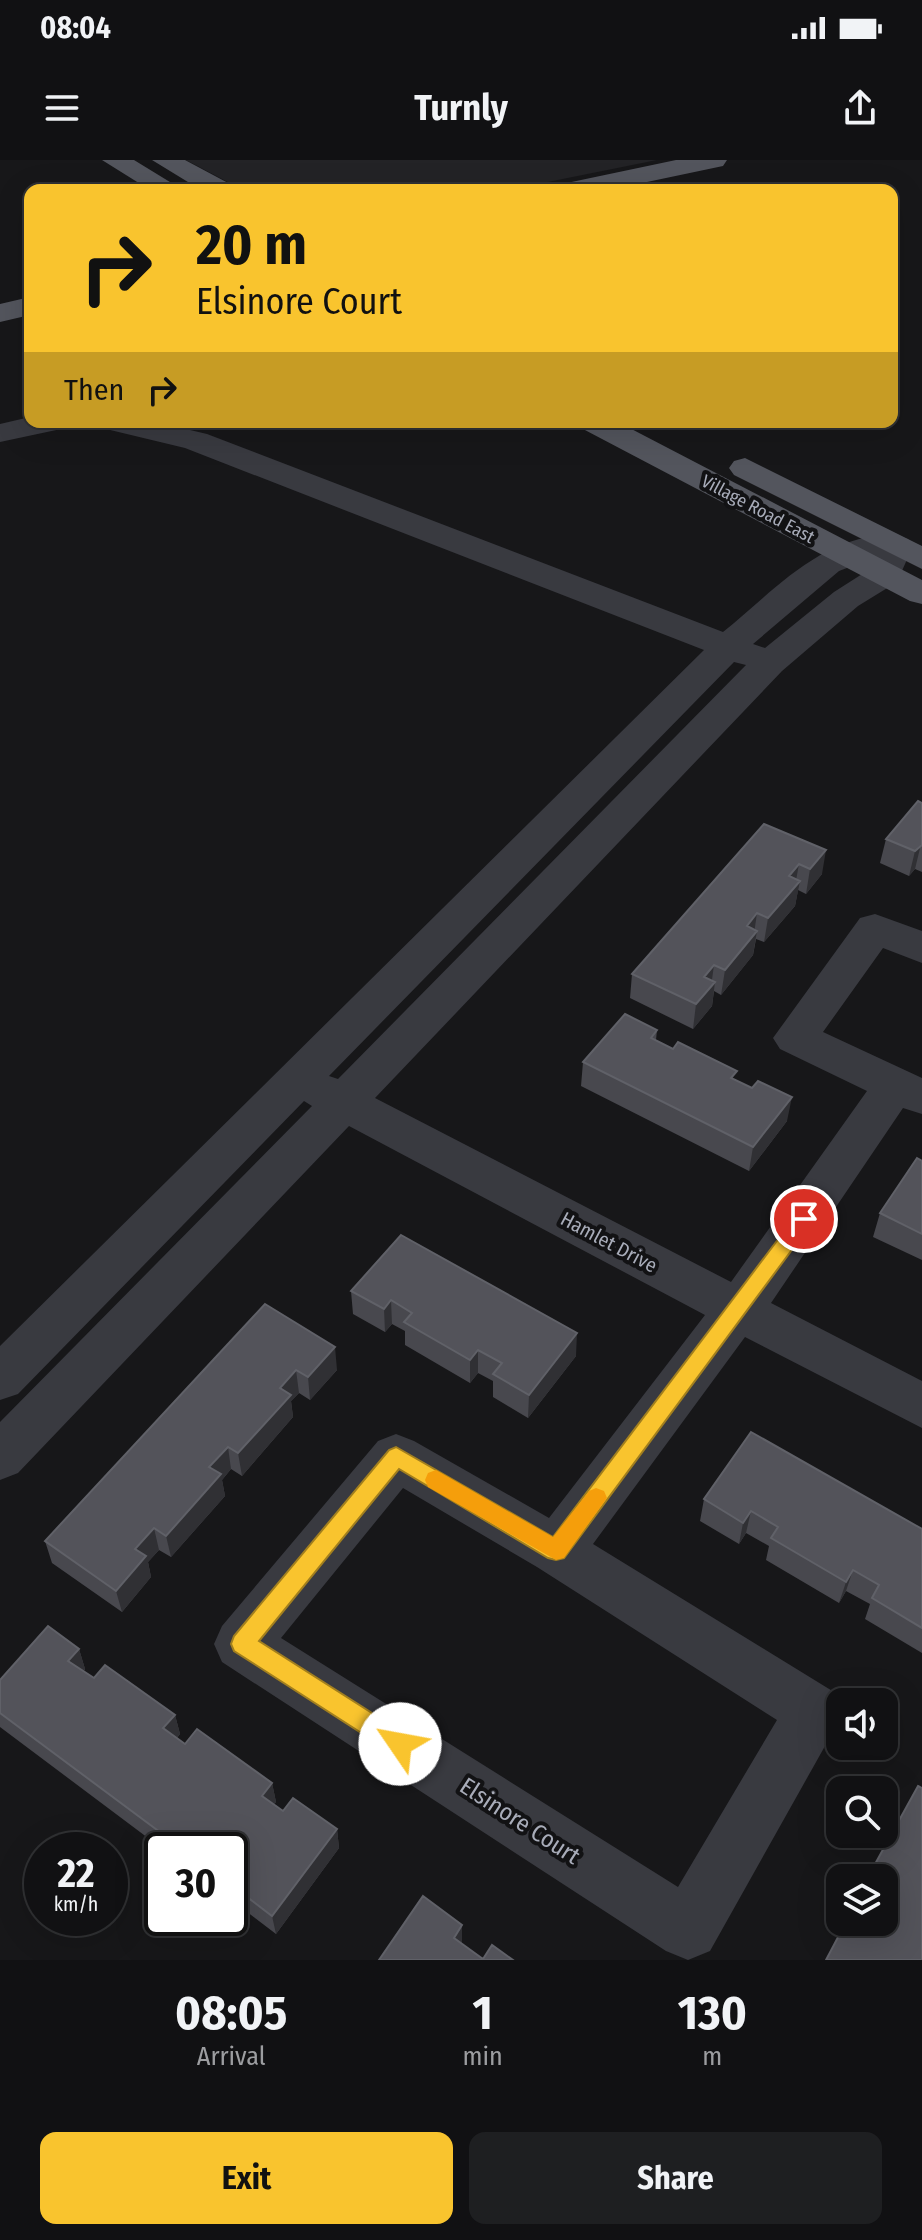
<!DOCTYPE html>
<style>
:root{--surface:#111113;--page:#1e1f21;--text:#f1f3f6;--muted:#9c9da0;--line:#303133;--accent:#f9c42e}
body{margin:0;font-family:"Fira Sans Condensed",sans-serif;background:var(--page);color:var(--text);height:100vh;display:flex;flex-direction:column;font-size:30px;white-space:nowrap}
*{box-sizing:border-box;margin:0}
p{font-size:26px;color:var(--muted)}
.icon{flex:none;width:44px;height:44px;fill:none;stroke:currentColor;stroke-width:2;stroke-linecap:round;stroke-linejoin:round}
.map{position:relative;height:1800px;overflow:hidden}
.panel{display:flex;flex-direction:column;background:var(--surface);flex:1}
.panel>*{flex:none}
.guide{position:absolute;left:24px;top:24px;width:874px;height:244px;border-radius:16px;box-shadow:0 8px 32px #0002,0 0 0 2px var(--line);background:#f9c42e;color:#111;overflow:hidden}
.controls{position:absolute;left:826px;top:1528px;display:grid;gap:16px}
.controls a{display:grid;place-items:center;width:72px;height:72px;border-radius:16px;background:var(--surface);box-shadow:0 8px 32px #0002,0 0 0 2px var(--line);font-size:40px}
.speed{position:absolute;left:24px;top:1672px;display:flex;gap:16px;font-size:40px;font-weight:700;text-align:center}
.speed>*{display:grid;place-content:center;width:104px;height:104px;border-radius:50%;background:var(--surface);box-shadow:0 8px 32px #0002,0 0 0 2px var(--line);line-height:1}
.speed small{font-size:20px;font-weight:400}
.speed .limit{border:4px solid #111;border-radius:12px;background:#fff;color:#111}
.pin{position:absolute;display:grid;place-items:center;width:68px;height:68px;color:#fff;margin:-34px;border:4px solid #fff;border-radius:50%;box-shadow:0 2px 8px #0007}
.me{position:absolute;width:88px;margin:-44px;rotate:303deg;stroke-linejoin:round;filter:drop-shadow(0 0 6px #0008)}
.turn{display:flex;align-items:center;gap:28px;height:168px;padding:0 40px;font-size:36px}
.turn .icon{width:104px;height:104px;stroke-width:2.5}
.turn b{display:block;font-size:56px;line-height:68px}
.then{display:flex;align-items:center;height:76px;padding:0 40px;background:#0003;gap:16px;font-size:30px}
.eta{display:flex;justify-content:space-evenly;align-items:center;height:136px;text-align:center}
.eta b{font-size:48px;font-weight:700;line-height:56px}
.cta{display:flex;gap:16px;margin-top:auto;padding:16px 40px}
.cta a{flex:1;height:92px;border-radius:16px;background:var(--accent);color:#111;font-size:32px;font-weight:700;line-height:92px;text-align:center}
.cta a+a{background:var(--page);color:var(--text)}
.status{display:flex;justify-content:space-between;align-items:center;height:56px;padding:0 40px;background:var(--surface);direction:ltr}
.status svg{height:22px;fill:currentColor}
header{display:flex;justify-content:space-between;align-items:center;height:104px;padding:0 40px;background:var(--surface);font-size:36px;font-weight:700}
.map>svg:first-child{display:block}
</style>
<div class="status"><b>08:04</b><svg viewBox="0 0 49 12"><path d="M0 12V9h3v3zM5 12V6h3v6zM10 12V3h3v9zM15 12V0h3v12zM26 1h20v11H26zM47 4h2v5h-2z"/></svg></div>
<header><svg class="icon" aria-label="menu" viewBox="0 0 24 24"><path d="M4 6h16M4 12h16M4 18h16"/></svg>Turnly<svg class="icon" aria-label="share" viewBox="0 0 24 24"><path d="M12 15V3M7 8l5-5 5 5M5 13v7h14v-7"/></svg></header>
<div class="map">
<svg width="922" height="1800" viewBox="0 0 922 1800">
<rect width="100%" height="100%" fill="#171719"/>
<!-- built -->
<path fill="#232326" d="M 186,0 L 657,0 L 508,30 L 243,30 Z"/>
<g fill="none" stroke-linecap="round" stroke-linejoin="round">
<!-- minor -->
<path fill="#393a40" fill-rule="evenodd" d="M 30,257 L 30,262 L 66,262 L 61,269 L 0,282 L 0,264 Z
M 101,262 L 156,262 L 207,274 L 723,472 C 774,431 835,361 908,379 L 913,386 L 897,422 L 858,446 L 782,511 L 375,938 L 731,1122 L 867,931 L 780,889 L 773,878 L 860,758 L 875,754 L 922,771 L 922,803 L 883,788 L 823,872 L 922,918 L 922,954 L 903,948 L 771,1143 L 922,1221 L 922,1268 L 745,1177 L 593,1384 L 834,1532 L 840,1545 L 834,1570 L 710,1791 L 688,1800 L 666,1791 L 222,1502 L 214,1484 L 222,1466 L 378,1281 L 396,1274 L 414,1281 L 549,1358 L 705,1155 L 349,966 L 18,1313 L 0,1320 L 0,1262 L 312,946 L 304,941 L 18,1234 L 0,1240 L 0,1186 L 704,490 L 185,288 L 106,269 ZM 873,398 L 870,409 L 834,432 L 765,488 L 753,484 L 839,411 ZM 734,502 L 746,505 L 338,919 L 329,916 ZM 403,1328 L 537,1407 L 777,1560 L 678,1727 L 281,1478 Z"/>
<!-- major -->
<path fill="#53555d" fill-rule="evenodd" d="M 102,0 L 134,0 L 183,30 L 150,30 Z
M 152,0 L 185,0 L 230,24 L 234,30 L 201,30 Z
M 676,0 L 727,0 L 723,6 L 609,30 L 558,30 L 562,24 Z
M 30,137 L 30,155 L 0,162 L 0,144 Z
M 578,262 L 618,262 L 922,420 L 922,444 L 910,441 L 583,269 Z
M 745,298 L 922,386 L 922,409 L 734,315 L 729,308 L 734,301 Z"/>
</g>
<!-- wall -->
<path fill="#48484e" d="M 922,643 L 922,712 L 915,709 L 909,716 L 880,703 L 886,679 Z
M 764,664 L 822,714 L 806,734 L 798,730 L 795,746 L 764,782 L 756,779 L 753,795 L 721,835 L 714,831 L 712,846 L 693,869 L 630,838 L 632,814 Z
M 657,870 L 656,880 L 752,928 L 787,961 L 749,1011 L 581,926 L 583,902 Z
M 922,1001 L 922,1100 L 873,1077 L 880,1053 Z
M 401,1075 L 576,1196 L 528,1258 L 493,1237 L 493,1221 L 478,1213 L 470,1223 L 405,1185 L 405,1171 L 392,1164 L 385,1172 L 353,1154 L 351,1131 Z
M 265,1144 L 337,1210 L 310,1240 L 299,1233 L 291,1241 L 293,1257 L 242,1316 L 231,1309 L 222,1320 L 225,1336 L 171,1397 L 159,1390 L 148,1402 L 151,1417 L 122,1452 L 52,1403 L 45,1381 Z
M 704,1339 L 922,1369 L 922,1493 L 865,1459 L 870,1444 L 846,1431 L 839,1443 L 766,1400 L 769,1386 L 746,1373 L 739,1384 L 700,1361 Z
M 79,1489 L 85,1509 L 84,1511 L 94,1518 L 175,1555 L 180,1574 L 177,1578 L 185,1584 L 272,1623 L 276,1642 L 274,1644 L 283,1651 L 337,1669 L 339,1688 L 276,1774 L 230,1739 L 230,1690 L 164,1690 L 0,1567 L 0,1520 Z
M 918,1626 L 922,1800 L 884,1762 L 884,1718 L 869,1718 L 874,1706 Z"/>
<!-- shaded-wall -->
<path fill="#303034" d="M 921,684 L 915,709 L 909,716 L 915,691 Z
M 826,690 L 822,714 L 806,734 L 810,709 Z
M 799,704 L 795,726 L 800,721 L 795,746 L 764,782 L 768,758 L 789,716 Z
M 757,753 L 754,774 L 757,771 L 753,795 L 721,835 L 725,810 L 747,766 Z
M 714,805 L 711,827 L 715,822 L 712,846 L 693,869 L 696,844 L 704,817 Z
M 792,937 L 787,961 L 749,1011 L 753,987 Z
M 391,1140 L 392,1164 L 385,1172 L 384,1149 Z
M 577,1173 L 576,1196 L 528,1258 L 529,1235 Z
M 335,1187 L 337,1210 L 310,1240 L 308,1217 Z
M 478,1190 L 478,1213 L 470,1223 L 470,1200 Z
M 296,1210 L 299,1233 L 291,1241 L 293,1257 L 242,1316 L 238,1293 L 280,1228 Z
M 228,1287 L 231,1309 L 222,1320 L 225,1336 L 171,1397 L 166,1376 L 209,1307 Z
M 751,1351 L 746,1373 L 739,1384 L 743,1363 Z
M 154,1368 L 159,1390 L 148,1402 L 151,1417 L 122,1452 L 116,1431 L 135,1389 Z
M 853,1410 L 846,1431 L 839,1443 L 846,1422 Z
M 79,1489 L 85,1509 L 75,1521 L 68,1501 Z
M 175,1555 L 180,1574 L 168,1588 L 163,1568 Z
M 272,1623 L 276,1642 L 266,1655 L 262,1636 Z
M 337,1669 L 339,1688 L 276,1774 L 272,1756 Z
M 462,1765 L 462,1782 L 454,1795 L 454,1778 Z"/>
<!-- building -->
<path fill="#53535a" stroke="#606168" stroke-width="2" d="M 918,641 L 922,643 L 922,685 L 915,691 L 886,679 Z
M 764,664 L 826,690 L 810,709 L 799,704 L 789,716 L 800,721 L 768,758 L 757,753 L 747,766 L 757,771 L 725,810 L 714,805 L 704,817 L 715,822 L 696,844 L 632,814 Z
M 625,854 L 657,870 L 651,878 L 673,889 L 678,882 L 737,911 L 731,918 L 752,928 L 758,921 L 792,937 L 753,987 L 583,902 Z
M 917,998 L 922,1001 L 922,1074 L 880,1053 Z
M 401,1075 L 577,1173 L 529,1235 L 493,1214 L 502,1203 L 478,1190 L 470,1200 L 404,1162 L 412,1153 L 391,1140 L 384,1149 L 351,1131 Z
M 265,1144 L 335,1187 L 308,1217 L 296,1210 L 280,1228 L 291,1235 L 238,1293 L 228,1287 L 209,1307 L 221,1314 L 166,1376 L 154,1368 L 135,1389 L 146,1396 L 116,1431 L 45,1381 Z
M 751,1272 L 922,1369 L 922,1468 L 872,1438 L 879,1425 L 853,1410 L 846,1422 L 771,1378 L 778,1367 L 751,1351 L 743,1363 L 704,1339 Z
M 48,1466 L 79,1489 L 68,1501 L 94,1518 L 105,1505 L 175,1555 L 163,1568 L 185,1584 L 197,1569 L 272,1623 L 262,1636 L 283,1651 L 293,1638 L 337,1669 L 272,1756 L 230,1724 L 230,1690 L 184,1690 L 0,1553 L 0,1520 Z
M 918,1626 L 922,1628 L 922,1800 L 826,1800 L 846,1762 L 884,1762 L 884,1728 L 890,1716 L 874,1706 Z
M 423,1736 L 462,1765 L 454,1778 L 483,1799 L 492,1785 L 513,1800 L 379,1800 Z"/>
<!-- route -->
<path fill="#f9c42e" stroke="#a27f1e" stroke-width="2" d="M 804,1051 L 814,1059 L 811,1064 L 564,1398 L 556,1400 L 548,1398 L 399,1309 L 259,1481 L 408,1576 L 412,1584 L 408,1592 L 400,1596 L 391,1592 L 234,1491 L 231,1484 L 234,1476 L 389,1290 L 396,1287 L 553,1377 L 798,1053 Z"/>
<!-- slow -->
<path fill="#f59e0b" d="M 436,1310 L 553,1377 L 589,1331 L 596,1328 L 604,1331 L 607,1338 L 564,1398 L 556,1400 L 428,1327 L 425,1320 L 428,1313 Z"/>
<g text-anchor="middle" stroke-width="8" stroke-linejoin="round" paint-order="stroke">
<!-- far-street labels -->
<g font-size="18" fill="#a8acb9" stroke="#121214">
<text transform="translate(758 349) rotate(28)" y="6">Village Road East</text>
</g>
<!-- street labels -->
<g font-size="20" fill="#a8acb9" stroke="#121214">
<text transform="translate(609 1082) rotate(28)" y="7">Hamlet Drive</text>
</g>
<!-- near-street labels -->
<g font-size="24" fill="#a8acb9" stroke="#121214">
<text transform="translate(520 1661) rotate(33)" y="8">Elsinore Court</text>
</g>
</g>
</svg>
<div class="controls">
<a><svg class="icon" aria-label="sound" viewBox="0 0 24 24"><path d="M4 9h4l5-4v14l-5-4H4zM17 9q2 3 0 6"/></svg></a>
<a><svg class="icon" aria-label="search" viewBox="0 0 24 24"><circle cx="10" cy="10" r="6"/><path d="M15 15l6 6"/></svg></a>
<a><svg class="icon" aria-label="layers" viewBox="0 0 24 24"><path d="M12 4l9 5-9 5-9-5zM3 14l9 5 9-5"/></svg></a>
</div>
<div class="speed"><div>22<small>km/h</small></div><div class="limit">30</div></div>
<div class="pin" style="left:804px;top:1059px;background:#d93025"><svg class="icon" aria-label="arrive" viewBox="0 0 24 24"><path d="M6 21V4h12l-3 4 3 4H6"/></svg></div>
<svg class="me" style="left:400px;top:1584px" viewBox="-20 -20 40 40"><circle r="19" fill="#fff"/><path d="M0-13L10 11 0 6-10 11z" fill="#f9c42e"/></svg>
<div class="guide">
<div class="turn"><svg class="icon" aria-label="right" viewBox="0 0 24 24"><path d="M7 20v-9h11M14 6l5 5-5 5"/></svg><div><b>20 m</b>Elsinore Court</div></div>
<div class="then">Then<svg class="icon" aria-label="right" viewBox="0 0 24 24"><path d="M7 20v-9h11M14 6l5 5-5 5"/></svg></div>
</div>
</div>
<section class="panel">
<div class="eta">
<div><b>08:05</b><p>Arrival</p></div>
<div><b>1</b><p>min</p></div>
<div><b>130</b><p>m</p></div>
</div>
<div class="cta"><a>Exit</a><a>Share</a></div>
</section>
